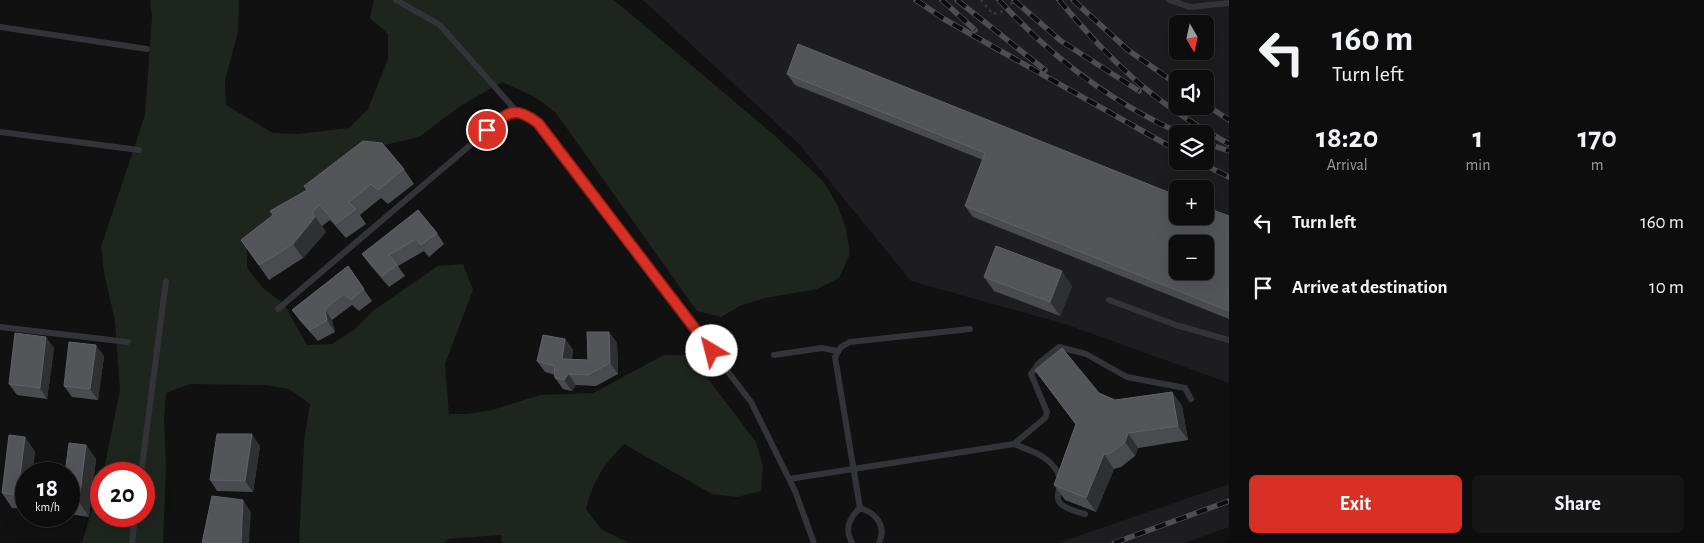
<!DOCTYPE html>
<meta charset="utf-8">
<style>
:root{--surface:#0d0d0e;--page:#161617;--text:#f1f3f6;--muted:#9a9c9e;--line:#2d2d2e;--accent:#d93025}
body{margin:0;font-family:"Alegreya Sans",sans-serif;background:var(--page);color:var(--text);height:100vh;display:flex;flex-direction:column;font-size:19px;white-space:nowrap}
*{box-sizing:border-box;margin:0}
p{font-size:16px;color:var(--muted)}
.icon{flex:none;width:28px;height:28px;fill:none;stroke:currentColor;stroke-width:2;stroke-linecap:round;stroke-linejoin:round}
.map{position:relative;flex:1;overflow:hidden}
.side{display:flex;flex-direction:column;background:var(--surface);width:475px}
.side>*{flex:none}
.banner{background:#0d0d0e;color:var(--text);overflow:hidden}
.needle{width:32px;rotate:171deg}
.fabs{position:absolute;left:1169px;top:15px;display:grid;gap:10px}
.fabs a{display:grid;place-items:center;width:45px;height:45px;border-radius:8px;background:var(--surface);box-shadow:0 5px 20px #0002,0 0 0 1px var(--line);font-size:25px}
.speed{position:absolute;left:15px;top:462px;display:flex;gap:10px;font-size:25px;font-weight:700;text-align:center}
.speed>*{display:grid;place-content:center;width:65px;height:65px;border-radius:50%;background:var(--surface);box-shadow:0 5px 20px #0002,0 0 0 1px var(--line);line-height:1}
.speed small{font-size:12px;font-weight:400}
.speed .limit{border:8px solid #d22;background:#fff;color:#111}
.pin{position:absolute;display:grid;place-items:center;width:42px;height:42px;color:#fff;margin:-21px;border:2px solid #fff;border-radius:50%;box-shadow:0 1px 5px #0007}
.me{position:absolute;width:55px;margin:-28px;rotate:323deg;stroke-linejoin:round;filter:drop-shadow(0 0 4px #0008)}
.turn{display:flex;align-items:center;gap:18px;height:105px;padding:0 20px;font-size:22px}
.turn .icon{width:65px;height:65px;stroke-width:2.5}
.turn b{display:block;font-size:35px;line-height:42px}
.eta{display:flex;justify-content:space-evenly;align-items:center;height:85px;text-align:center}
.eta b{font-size:30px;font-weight:600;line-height:35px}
.cta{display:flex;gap:10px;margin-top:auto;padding:10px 20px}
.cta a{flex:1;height:58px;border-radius:8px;background:var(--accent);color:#fff;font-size:20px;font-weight:600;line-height:58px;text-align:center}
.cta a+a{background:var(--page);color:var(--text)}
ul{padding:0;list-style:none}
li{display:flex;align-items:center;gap:15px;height:65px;padding:0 20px}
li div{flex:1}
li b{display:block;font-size:19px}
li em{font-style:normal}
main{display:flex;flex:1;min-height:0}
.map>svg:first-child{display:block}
</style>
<main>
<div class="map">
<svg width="1229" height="543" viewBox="0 0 1229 543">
<rect width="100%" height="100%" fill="#111112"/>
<!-- built -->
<path fill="#1d1d1f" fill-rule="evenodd" d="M 643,0 L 1229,0 L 1229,383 L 1065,324 L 911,281 L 800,145 ZM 1178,24 L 1205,24 L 1205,51 L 1178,51 ZM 1178,79 L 1205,79 L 1205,106 L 1178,106 ZM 1178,134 L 1205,134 L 1205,161 L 1178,161 ZM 1178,189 L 1205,189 L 1205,216 L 1178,216 ZM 1178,244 L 1205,244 L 1205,271 L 1178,271 Z
M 1229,484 L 1229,527 L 1184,543 L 1058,543 Z"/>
<!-- green -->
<path fill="#1e241e" d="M 150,0 L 239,0 L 238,32 L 225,80 L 226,105 L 273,133 L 298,134 L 349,128 L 368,109 L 388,59 L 388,34 L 370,18 L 374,0 L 614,0 L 773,134 L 823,181 L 838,206 L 846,229 L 850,254 L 839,278 L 817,289 L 765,298 L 742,305 L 721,317 L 697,311 L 556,113 L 535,97 L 502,82 L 459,107 L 419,137 L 372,148 L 247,243 L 247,268 L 263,288 L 284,304 L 307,345 L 332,344 L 355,329 L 374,310 L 438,266 L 463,264 L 473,290 L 445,364 L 449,414 L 467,414 L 492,410 L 540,395 L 593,393 L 664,355 L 690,355 L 756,442 L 763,466 L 761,491 L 737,497 L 712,494 L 624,444 C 603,466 594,479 586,509 L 601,529 L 629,543 L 502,543 L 501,535 L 449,539 L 443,543 L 299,543 L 304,441 L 310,404 L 289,389 L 265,385 L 190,384 L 166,393 L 164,418 L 166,468 L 163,543 L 82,543 L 101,479 L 101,516 L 144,516 L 144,474 L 103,474 L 120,390 L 115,321 L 104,273 L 101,247 L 145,115 L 152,17 Z"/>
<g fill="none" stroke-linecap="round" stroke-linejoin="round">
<!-- path -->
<path stroke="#393a3d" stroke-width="2.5" stroke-dasharray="2.5 4" stroke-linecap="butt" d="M 981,0 L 993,14 L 1001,12 L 1016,0"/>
<!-- service -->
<path stroke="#323437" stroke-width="6" d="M 396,0 L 440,25 L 517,112
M 1169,0 L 1190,7 L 1229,3
M 0,27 L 147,49
M 0,132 L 139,150
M 1109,300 L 1176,325 L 1229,340
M 278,309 L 502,118 C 516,108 526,114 538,123 L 751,402 L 795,491 L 814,543
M 0,327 L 128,342
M 774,355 L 822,348 L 837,351
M 1014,444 C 1028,450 1044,454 1054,467 C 1074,490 1034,501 1085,514
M 141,474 L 166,281
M 789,479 L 1014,444 L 1045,418 L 1047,412 L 1031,374 L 1039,363 L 1059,347 L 1086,354 L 1127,377 L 1185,388 L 1191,399
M 860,508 L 835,357 L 841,347 L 850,342 L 970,329
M 860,508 C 876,513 887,526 879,543
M 132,543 L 135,516
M 852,543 C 844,529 849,518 860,508"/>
<!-- rail casing -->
<g stroke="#4c4e51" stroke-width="5.5">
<path id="rail" d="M 916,0 L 944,19 L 1178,151
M 942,0 L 975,30
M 957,0 L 1045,70
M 999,0 C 1052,58 1110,102 1182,134
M 1014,0 L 1061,41 L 1139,91
M 1059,0 C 1113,64 1155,104 1229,144
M 1073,0 L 1128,50 L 1178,85
M 1205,104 L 1229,120
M 1205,143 L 1229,151
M 1197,161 L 1229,177
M 1114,543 L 1229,501"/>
</g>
<!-- rail -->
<use href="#rail" stroke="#0c0c0d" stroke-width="4" stroke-dasharray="11" stroke-linecap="butt"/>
</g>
<!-- wall -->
<path fill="#4a4b4e" d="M 787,74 L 1229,216 L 1229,319 L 973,217 L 965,206 L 983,160 L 795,85 Z
M 404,169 L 414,184 L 388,204 L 381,198 L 360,215 L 366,224 L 346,238 L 330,220 L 322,226 L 326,232 L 303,258 L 269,280 L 241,240 L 307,190 Z
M 437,233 L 444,244 L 429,257 L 424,251 L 398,266 L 405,276 L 389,287 L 370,265 L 362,254 Z
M 348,266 L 372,301 L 359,311 L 352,305 L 332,320 L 335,332 L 318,341 L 300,321 L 292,310 Z
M 984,277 L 1072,286 L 1060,316 L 994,291 Z
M 609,332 L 617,343 L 618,374 L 596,386 L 576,385 L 572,391 L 563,389 L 555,378 L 555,375 L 545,372 L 537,361 L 565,339 L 573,350 L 572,359 L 588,360 Z
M 54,348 L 47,399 L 17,395 L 9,384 Z
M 104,356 L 98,400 L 72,397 L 64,386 Z
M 1035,370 L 1099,393 L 1115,400 L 1172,392 L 1182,406 L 1188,440 L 1138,448 L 1135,456 L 1121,467 L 1114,469 L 1096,512 L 1065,500 L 1054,485 L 1076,425 Z
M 25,437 L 35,452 L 32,474 L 26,474 L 26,509 L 12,508 L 2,493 Z
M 86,445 L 96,459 L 89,517 L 69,514 L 69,474 Z
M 260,446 L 253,492 L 217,491 L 210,480 Z"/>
<!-- shaded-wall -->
<path fill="#2f3032" d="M 312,212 L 326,232 L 303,258 L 293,244 Z
M 1062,271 L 1072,286 L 1060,316 L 1050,302 Z
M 325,309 L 332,320 L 335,332 L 327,320 Z
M 609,332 L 617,343 L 618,374 L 610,363 Z
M 46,337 L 54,348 L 47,399 L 40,388 Z
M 565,339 L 573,350 L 570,370 L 562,359 Z
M 96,345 L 104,356 L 98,400 L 90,389 Z
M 568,374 L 576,385 L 572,391 L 564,380 Z
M 1172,392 L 1182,406 L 1188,440 L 1178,426 Z
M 1128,433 L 1138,448 L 1135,456 L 1125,442 Z
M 252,434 L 260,446 L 253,492 L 245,481 Z
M 25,437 L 35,452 L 32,474 L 26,474 L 26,485 L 20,476 Z
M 86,445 L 96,459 L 89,517 L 79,502 Z
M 1104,454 L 1114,469 L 1096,512 L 1086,498 Z
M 243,500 L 251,512 L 249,543 L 241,543 Z"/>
<!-- building -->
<path fill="#535559" stroke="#606267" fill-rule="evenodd" d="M 798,44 L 1178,196 L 1178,216 L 1205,216 L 1205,207 L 1229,216 L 1229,311 L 965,206 L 985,153 L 787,74 ZM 1178,244 L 1205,244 L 1205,271 L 1178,271 Z
M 363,141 L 382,143 L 404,169 L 378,190 L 371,184 L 349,202 L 356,209 L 336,224 L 320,205 L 312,212 L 315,217 L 293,244 L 259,265 L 241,240 L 273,215 L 270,211 L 307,190 L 304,186 Z
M 418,210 L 437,233 L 421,245 L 416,239 L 389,255 L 397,265 L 382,276 L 362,254 Z
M 996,246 L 1062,271 L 1050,302 L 984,277 Z
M 348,266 L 364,289 L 351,300 L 344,294 L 325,309 L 327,320 L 310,330 L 292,310 Z
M 587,332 L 609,332 L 610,363 L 588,375 L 568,374 L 564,380 L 555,378 L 554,366 L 537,361 L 543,335 L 565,339 L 562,359 L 588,360 Z
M 15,333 L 46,337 L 40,388 L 9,384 Z
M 69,342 L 96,345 L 90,389 L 64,386 Z
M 1062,348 L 1099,393 L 1115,400 L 1172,392 L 1178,426 L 1128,433 L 1125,442 L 1111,453 L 1104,454 L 1086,498 L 1054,485 L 1076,424 L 1035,370 Z
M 217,434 L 252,434 L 245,481 L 210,480 Z
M 9,435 L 25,437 L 20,476 L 26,477 L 26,496 L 2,493 Z
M 69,443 L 86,445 L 79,502 L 69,501 L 69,474 L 65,474 Z
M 212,496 L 243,500 L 241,543 L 202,543 Z"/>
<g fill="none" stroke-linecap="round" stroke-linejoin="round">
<!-- route casing -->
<g stroke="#8d1f18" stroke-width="12">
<path id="route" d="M 487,130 C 508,112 514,105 538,123 L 712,351"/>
</g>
<!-- route -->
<use href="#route" stroke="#d93025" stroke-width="9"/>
</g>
</svg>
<div class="fabs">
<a><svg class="needle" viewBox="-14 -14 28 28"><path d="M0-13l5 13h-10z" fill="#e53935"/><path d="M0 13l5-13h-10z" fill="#9a9c9e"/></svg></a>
<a><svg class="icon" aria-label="sound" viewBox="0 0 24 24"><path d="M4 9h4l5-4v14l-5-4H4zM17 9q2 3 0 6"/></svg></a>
<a><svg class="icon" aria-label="layers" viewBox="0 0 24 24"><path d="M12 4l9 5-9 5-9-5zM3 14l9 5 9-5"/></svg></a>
<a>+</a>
<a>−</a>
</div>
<div class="speed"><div>18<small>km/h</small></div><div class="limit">20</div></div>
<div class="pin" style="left:487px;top:130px;background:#d93025"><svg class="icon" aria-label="arrive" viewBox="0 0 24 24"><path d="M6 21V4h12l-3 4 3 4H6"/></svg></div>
<svg class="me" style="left:712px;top:351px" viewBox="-20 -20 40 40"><circle r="19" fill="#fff"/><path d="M0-13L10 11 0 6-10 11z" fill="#d93025"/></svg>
</div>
<section class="side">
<div class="banner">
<div class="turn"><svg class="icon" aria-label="left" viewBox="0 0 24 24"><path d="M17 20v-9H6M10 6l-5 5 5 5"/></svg><div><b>160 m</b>Turn left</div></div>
</div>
<div class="eta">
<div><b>18:20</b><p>Arrival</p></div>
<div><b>1</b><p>min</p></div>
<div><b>170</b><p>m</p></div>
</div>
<ul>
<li><svg class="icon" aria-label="left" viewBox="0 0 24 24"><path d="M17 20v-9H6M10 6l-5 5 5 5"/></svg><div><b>Turn left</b></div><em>160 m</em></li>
<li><svg class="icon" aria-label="arrive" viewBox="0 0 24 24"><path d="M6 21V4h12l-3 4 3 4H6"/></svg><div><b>Arrive at destination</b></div><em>10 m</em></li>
</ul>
<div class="cta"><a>Exit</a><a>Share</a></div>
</section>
</main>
